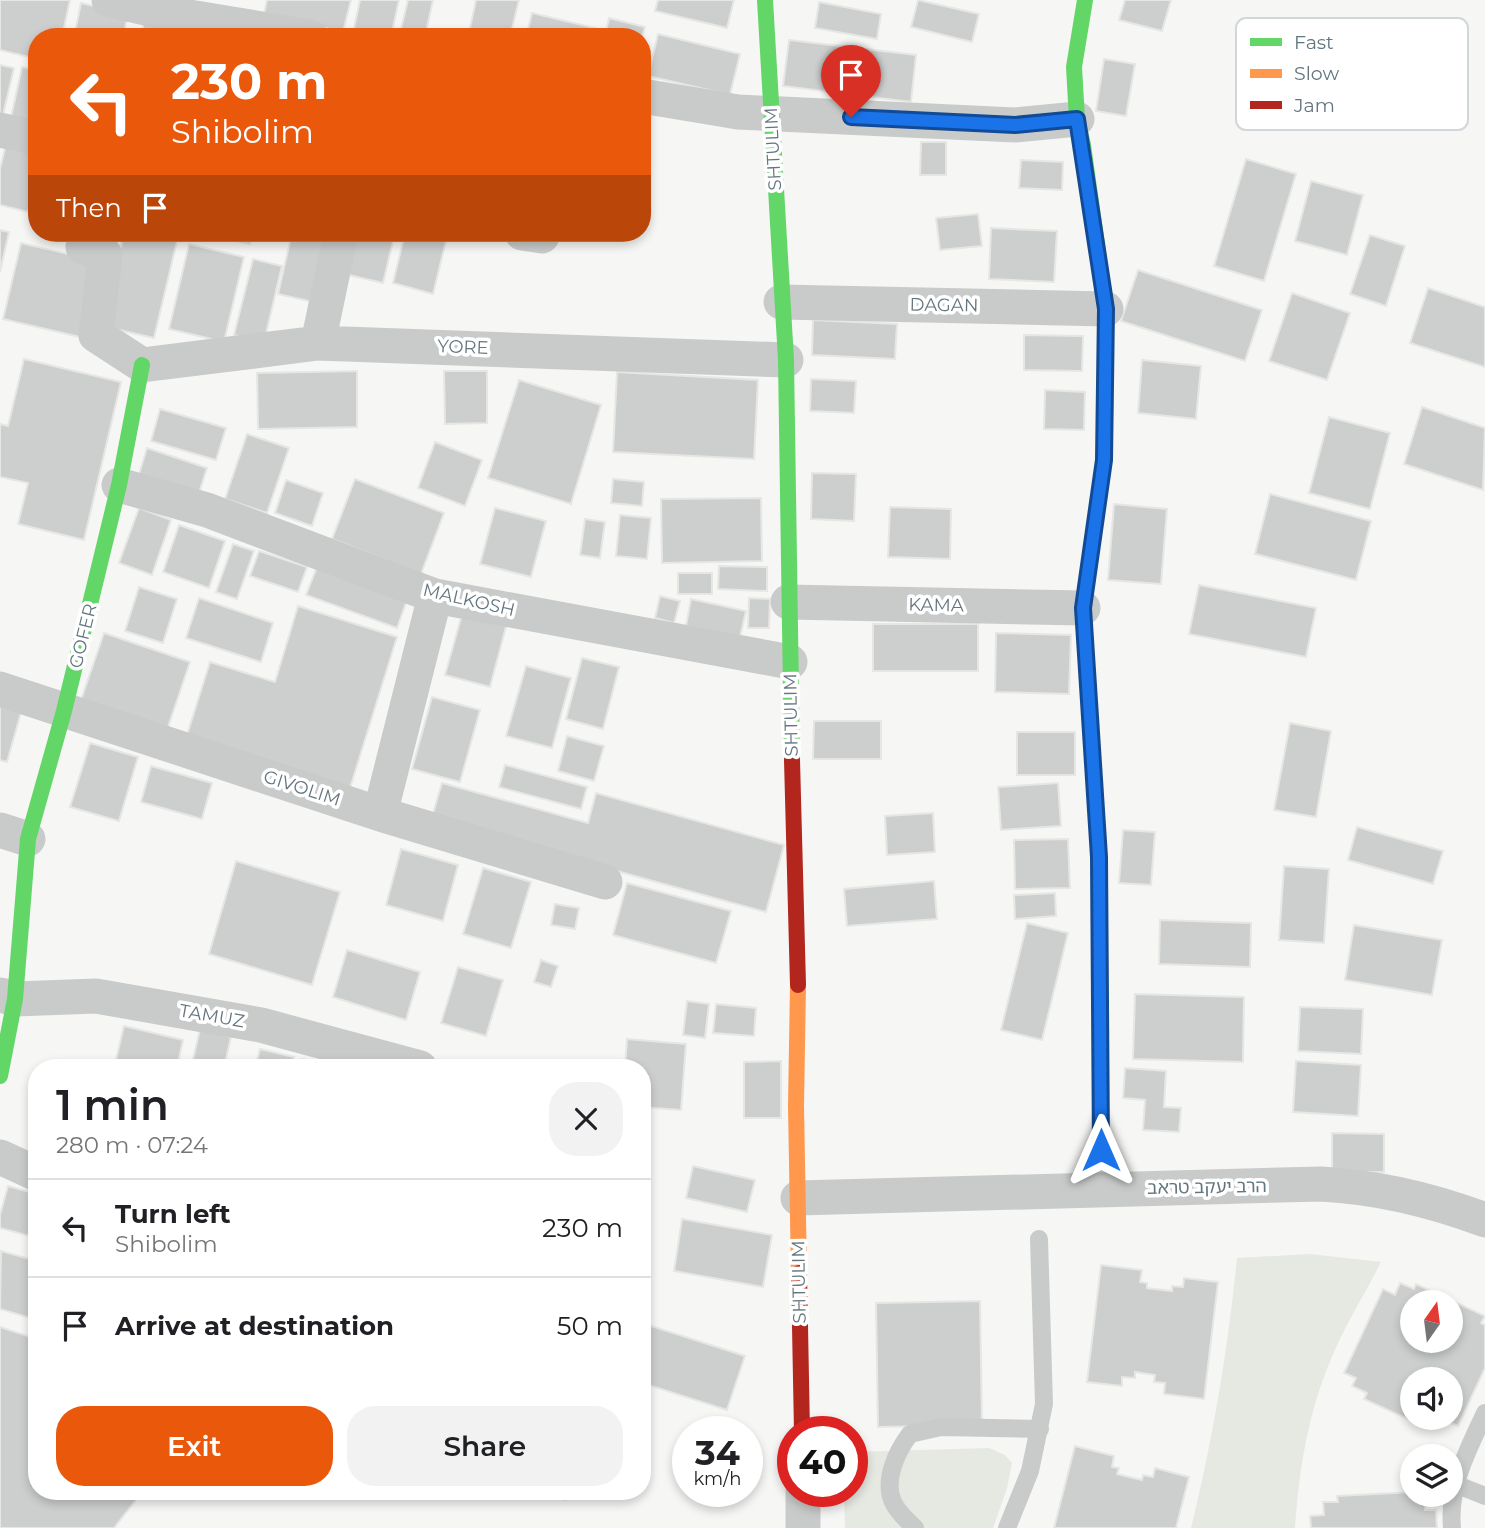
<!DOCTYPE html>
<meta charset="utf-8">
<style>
:root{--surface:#fff;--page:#f2f2f2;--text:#202124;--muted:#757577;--line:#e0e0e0;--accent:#ea580c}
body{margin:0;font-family:Montserrat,"Noto Sans Hebrew",sans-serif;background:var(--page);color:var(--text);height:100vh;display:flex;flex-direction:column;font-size:26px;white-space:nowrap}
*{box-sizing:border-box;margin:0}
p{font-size:23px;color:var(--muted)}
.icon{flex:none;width:38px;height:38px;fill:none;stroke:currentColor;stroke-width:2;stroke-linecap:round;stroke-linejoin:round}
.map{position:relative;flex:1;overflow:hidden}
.drawer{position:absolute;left:28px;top:1059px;width:623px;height:441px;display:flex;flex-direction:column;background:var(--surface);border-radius:28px;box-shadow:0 4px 10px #0003}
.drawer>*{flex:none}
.top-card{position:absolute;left:28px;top:28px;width:623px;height:214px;border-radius:28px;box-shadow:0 4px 10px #0003;background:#ea580c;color:#fff;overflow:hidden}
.needle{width:46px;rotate:14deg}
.buttons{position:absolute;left:1400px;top:1290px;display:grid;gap:14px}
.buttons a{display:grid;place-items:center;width:63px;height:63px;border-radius:50%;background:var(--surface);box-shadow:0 4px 10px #0003;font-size:35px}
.speed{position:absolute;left:672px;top:1416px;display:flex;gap:14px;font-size:35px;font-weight:700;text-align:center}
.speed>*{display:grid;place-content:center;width:91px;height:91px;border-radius:50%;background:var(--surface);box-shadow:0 4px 10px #0003;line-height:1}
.speed small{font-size:18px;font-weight:400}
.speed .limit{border:10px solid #d22;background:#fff;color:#111}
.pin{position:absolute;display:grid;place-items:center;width:60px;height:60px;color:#fff;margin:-72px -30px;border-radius:50% 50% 50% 0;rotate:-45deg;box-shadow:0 0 7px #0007}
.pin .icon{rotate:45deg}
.me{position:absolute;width:77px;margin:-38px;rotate:0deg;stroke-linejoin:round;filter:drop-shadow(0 0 5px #0008)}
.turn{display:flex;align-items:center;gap:24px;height:147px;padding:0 28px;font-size:32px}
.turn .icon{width:91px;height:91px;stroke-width:2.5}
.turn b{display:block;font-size:49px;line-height:60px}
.then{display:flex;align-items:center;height:66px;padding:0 28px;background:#0003;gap:14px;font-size:26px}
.round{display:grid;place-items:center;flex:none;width:74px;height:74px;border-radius:28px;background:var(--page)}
.overview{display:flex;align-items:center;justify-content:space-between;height:119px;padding:0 28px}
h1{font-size:42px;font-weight:600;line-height:52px}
.action{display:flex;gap:14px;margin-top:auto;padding:14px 28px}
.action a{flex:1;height:80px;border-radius:28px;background:var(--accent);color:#fff;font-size:28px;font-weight:600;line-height:80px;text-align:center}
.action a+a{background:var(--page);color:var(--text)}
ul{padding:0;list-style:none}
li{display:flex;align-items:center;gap:21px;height:98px;padding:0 28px;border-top:2px solid var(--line)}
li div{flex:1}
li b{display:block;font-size:26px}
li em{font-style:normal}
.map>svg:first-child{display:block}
</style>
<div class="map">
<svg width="1485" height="1528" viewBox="0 0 1485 1528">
<rect width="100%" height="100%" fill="#f6f6f5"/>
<!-- green -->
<path fill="#e6e8e2" d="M 1310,1254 L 1381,1262 C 1365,1294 1345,1325 1331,1359 C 1308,1413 1299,1470 1295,1528 L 1191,1528 C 1213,1439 1228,1349 1237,1258 Z
M 989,1448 L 1005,1455 L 1012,1463 L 1007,1488 L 993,1528 L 845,1528 L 844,1491 L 852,1491 L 852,1452 Z"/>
<!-- building -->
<path fill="#cdcfcf" stroke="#e6e6e5" stroke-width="2" fill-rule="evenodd" d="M 0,0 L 70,0 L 62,37 L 37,37 L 37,59 L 0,50 Z
M 267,0 L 351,0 L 343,32 L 264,14 Z
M 360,0 L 399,0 L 391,37 L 370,37 L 353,33 Z
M 408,0 L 433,0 L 425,37 L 399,37 Z
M 476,0 L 519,0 L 510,37 L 468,37 Z
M 658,0 L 734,0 L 727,28 L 655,11 Z
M 918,0 L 979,14 L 972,42 L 911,27 Z
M 1125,0 L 1171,0 L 1162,31 L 1119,20 Z
M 819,2 L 881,14 L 877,39 L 815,28 Z
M 81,3 L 128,14 L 123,37 L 74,37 Z
M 532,13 L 603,30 L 602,37 L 526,37 Z
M 609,18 L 645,27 L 642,37 L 605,37 Z
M 144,22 L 193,34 L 192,37 L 141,37 Z
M 658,34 L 740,54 L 730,95 L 648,76 Z
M 789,40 L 916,55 L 911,102 L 783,86 Z
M 1104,59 L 1135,64 L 1126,116 L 1096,111 Z
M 0,65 L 14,68 L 2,119 L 0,119 Z
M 22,67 L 37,70 L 37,129 L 10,122 Z
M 8,136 L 37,144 L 37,176 L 28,212 L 0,205 L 0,169 Z
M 921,142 L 946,142 L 946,175 L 920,175 Z
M 1246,159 L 1296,174 L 1264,281 L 1214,266 Z
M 1021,160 L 1063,162 L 1062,190 L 1019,188 Z
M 1311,181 L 1363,195 L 1347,255 L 1295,241 Z
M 978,214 L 982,246 L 940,250 L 936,218 Z
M 991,228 L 1057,231 L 1054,282 L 989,279 Z
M 0,230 L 9,232 L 0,272 Z
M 124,233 L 162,233 L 178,237 L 154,338 L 102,326 Z
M 202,233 L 253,233 L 250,244 Z
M 292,233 L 329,233 L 313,302 L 278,294 Z
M 349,233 L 395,233 L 383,283 L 340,273 Z
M 405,233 L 431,233 L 447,237 L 433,294 L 393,283 Z
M 1370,235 L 1405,246 L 1386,306 L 1350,294 Z
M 21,243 L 98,261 L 80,337 L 3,319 Z
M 189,244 L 244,257 L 224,342 L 169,329 Z
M 253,259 L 282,266 L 264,342 L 234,335 Z
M 1138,270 L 1262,310 L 1245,361 L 1121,321 Z
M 1428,288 L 1485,307 L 1485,367 L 1410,343 Z
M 1292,293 L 1350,313 L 1327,380 L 1269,361 Z
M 813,320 L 897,324 L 895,359 L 812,355 Z
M 1024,335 L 1083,336 L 1082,371 L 1024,370 Z
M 24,359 L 121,382 L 84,540 L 18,524 L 28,483 L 0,477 L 0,424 L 8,426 Z
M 1142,360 L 1201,366 L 1196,419 L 1138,413 Z
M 357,371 L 357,427 L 258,429 L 257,373 Z
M 444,371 L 487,371 L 487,423 L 445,424 Z
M 617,372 L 758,380 L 754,459 L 613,452 Z
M 811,379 L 856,381 L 854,413 L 810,411 Z
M 519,380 L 601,405 L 571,504 L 488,478 Z
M 1045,390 L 1085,392 L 1084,430 L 1044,429 Z
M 1422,407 L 1485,428 L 1483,490 L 1404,464 Z
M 160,409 L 226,428 L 216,460 L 151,441 Z
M 1329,417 L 1390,433 L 1370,509 L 1309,493 Z
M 247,434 L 289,448 L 267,513 L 225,499 Z
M 435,442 L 482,460 L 465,506 L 418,488 Z
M 147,448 L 207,468 L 199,493 L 139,474 Z
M 812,473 L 856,474 L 854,521 L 811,519 Z
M 355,479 L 444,513 L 421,574 L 332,539 Z
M 613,479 L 644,482 L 642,506 L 611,503 Z
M 286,480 L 323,493 L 312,526 L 275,513 Z
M 1270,494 L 1371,521 L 1356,580 L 1255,554 Z
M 761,498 L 762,561 L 662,563 L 661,499 Z
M 1114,504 L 1167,509 L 1161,584 L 1108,580 Z
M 890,507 L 951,509 L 950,559 L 888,557 Z
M 139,508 L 171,520 L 152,575 L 119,563 Z
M 495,508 L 546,521 L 531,577 L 480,564 Z
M 620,515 L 651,518 L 647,559 L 616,556 Z
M 585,519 L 605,522 L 600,558 L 580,555 Z
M 179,525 L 225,541 L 209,588 L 163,572 Z
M 233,544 L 254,551 L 237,599 L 216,592 Z
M 259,551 L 307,567 L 298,592 L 250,576 Z
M 719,566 L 767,567 L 767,591 L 718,589 Z
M 317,567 L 407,600 L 397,628 L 306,595 Z
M 678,573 L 712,573 L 712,594 L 678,594 Z
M 1199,585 L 1316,608 L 1306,657 L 1189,634 Z
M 139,587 L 177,599 L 163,643 L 125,631 Z
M 660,596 L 680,601 L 674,623 L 655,618 Z
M 199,598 L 273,623 L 261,662 L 186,638 Z
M 749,598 L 770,599 L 769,628 L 748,628 Z
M 691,599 L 746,611 L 740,637 L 686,626 Z
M 298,606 L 397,637 L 350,788 L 186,738 L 210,662 L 275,682 Z
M 463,611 L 507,623 L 490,687 L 445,675 Z
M 873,624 L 978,624 L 978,671 L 873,671 Z
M 104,633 L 190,662 L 167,730 L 81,700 Z
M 996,633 L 1071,635 L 1069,694 L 995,692 Z
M 582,658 L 619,667 L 603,729 L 566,719 Z
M 526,666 L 571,678 L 552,748 L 506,736 Z
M 432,697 L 480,710 L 460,782 L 412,769 Z
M 0,703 L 22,709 L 7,762 L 0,760 Z
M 814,721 L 881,721 L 881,759 L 813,759 Z
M 1290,723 L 1331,731 L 1316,817 L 1274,810 Z
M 1017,732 L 1075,732 L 1075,775 L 1017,775 Z
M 567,736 L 604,746 L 594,781 L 558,771 Z
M 90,743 L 138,757 L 119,821 L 70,807 Z
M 505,765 L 587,787 L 581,809 L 499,787 Z
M 151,766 L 212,783 L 202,819 L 141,802 Z
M 442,783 L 588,823 L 596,793 L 784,845 L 766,912 L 431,820 Z
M 1058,783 L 1061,826 L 1001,830 L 998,787 Z
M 933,813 L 935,852 L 887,855 L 885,816 Z
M 1357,827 L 1443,851 L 1433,884 L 1348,860 Z
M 1123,830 L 1155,832 L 1151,885 L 1119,883 Z
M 1068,839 L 1070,888 L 1015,889 L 1014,840 Z
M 401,849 L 458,865 L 443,921 L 386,905 Z
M 236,861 L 340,892 L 312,985 L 209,954 Z
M 1284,866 L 1329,869 L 1324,943 L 1279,940 Z
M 483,868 L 531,882 L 511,948 L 463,934 Z
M 934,881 L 937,919 L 847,926 L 844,889 Z
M 627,883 L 731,911 L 716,963 L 613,935 Z
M 1055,893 L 1056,916 L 1015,919 L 1014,895 Z
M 555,904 L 579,908 L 575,929 L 551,925 Z
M 1160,920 L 1251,923 L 1250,967 L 1159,964 Z
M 1027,923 L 1068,933 L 1042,1040 L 1001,1030 Z
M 1354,925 L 1442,940 L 1432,995 L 1345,980 Z
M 347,950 L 420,972 L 406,1020 L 333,997 Z
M 541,960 L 558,966 L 551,987 L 534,982 Z
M 458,967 L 503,980 L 486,1036 L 441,1023 Z
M 1135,994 L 1244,997 L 1243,1062 L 1133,1059 Z
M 687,1001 L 709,1004 L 705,1038 L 683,1035 Z
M 716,1004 L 756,1008 L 754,1036 L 713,1033 Z
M 1300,1007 L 1363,1009 L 1361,1054 L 1298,1051 Z
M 124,1026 L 183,1040 L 177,1068 L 114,1068 Z
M 200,1029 L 231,1037 L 224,1068 L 191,1068 Z
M 627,1039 L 686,1044 L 681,1110 L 642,1107 L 642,1068 L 625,1068 Z
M 260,1049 L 294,1057 L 291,1068 L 255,1068 Z
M 302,1059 L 329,1066 L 329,1068 L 300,1068 Z
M 781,1061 L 781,1118 L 744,1118 L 744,1062 Z
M 1296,1061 L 1361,1065 L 1358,1116 L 1293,1112 Z
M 1125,1068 L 1166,1071 L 1164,1107 L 1181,1108 L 1179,1132 L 1143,1130 L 1145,1100 L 1123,1098 Z
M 1332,1133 L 1384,1134 L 1384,1172 L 1332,1172 Z
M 693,1166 L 755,1180 L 747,1212 L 686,1198 Z
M 8,1186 L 37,1194 L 37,1238 L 0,1228 L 0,1215 Z
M 682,1219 L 772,1235 L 763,1287 L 674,1271 Z
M 1,1251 L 37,1261 L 37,1308 L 34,1319 L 0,1309 Z
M 1101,1265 L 1142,1270 L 1140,1282 L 1147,1283 L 1147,1288 L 1172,1291 L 1172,1286 L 1183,1287 L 1184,1278 L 1218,1282 L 1204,1399 L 1164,1394 L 1165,1383 L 1154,1382 L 1155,1375 L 1135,1372 L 1135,1378 L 1122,1377 L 1122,1386 L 1087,1382 Z
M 1400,1283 L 1414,1289 L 1416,1284 L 1485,1316 L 1481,1323 L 1485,1325 L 1485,1368 L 1458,1426 L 1446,1421 L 1443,1427 L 1428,1420 L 1425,1427 L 1364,1399 L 1367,1393 L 1352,1386 L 1356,1378 L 1344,1373 L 1383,1289 L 1395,1295 ZM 1412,1302 L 1451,1302 L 1451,1340 L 1412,1340 ZM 1412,1379 L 1451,1379 L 1451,1418 L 1412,1418 Z
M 980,1301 L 982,1425 L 878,1427 L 876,1303 Z
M 642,1323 L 745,1356 L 727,1410 L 642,1383 Z
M 0,1327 L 37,1339 L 37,1491 L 143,1491 L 114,1528 L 0,1528 Z
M 1075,1446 L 1114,1456 L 1112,1467 L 1119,1468 L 1117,1474 L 1142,1480 L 1143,1475 L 1153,1477 L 1155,1468 L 1189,1477 L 1176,1528 L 1054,1528 Z
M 529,1491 L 568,1491 L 566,1500 Z
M 1412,1492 L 1413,1500 L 1425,1500 L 1425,1510 L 1436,1510 L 1437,1528 L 1311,1528 L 1310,1516 L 1324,1515 L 1323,1502 L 1338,1502 L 1337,1496 Z"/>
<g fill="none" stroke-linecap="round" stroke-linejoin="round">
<!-- lane -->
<path stroke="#c9cbcb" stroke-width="18" d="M 1455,1484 L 1485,1496
M 915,1528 C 907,1520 898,1513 893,1502 C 883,1480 897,1451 910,1434 L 941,1427 L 1040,1429
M 1007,1528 L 1030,1471 L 1044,1404 L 1039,1239
M 1452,1528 C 1448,1486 1468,1450 1485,1413"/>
<!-- street -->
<path stroke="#c9cbcb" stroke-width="35" d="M 109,0 L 177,15 L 311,37
M 642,96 L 738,112 L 1015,125 L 1077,119
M 0,130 L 37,138
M 87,233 L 83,247 L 105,255 L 96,335 L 142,365 L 318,343 L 786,360
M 522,233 L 542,236
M 781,302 L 1106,309
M 318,343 L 341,233
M 119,485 L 207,510 L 435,596 L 790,662
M 788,602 L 1083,608
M 0,689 L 380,814 L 605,882
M 380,814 L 435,596
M 0,830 L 28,839
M 0,995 L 15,999 L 96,996 L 261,1025 L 420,1068
M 0,1157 L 37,1174
M 798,1198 L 1321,1184 C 1378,1187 1432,1200 1485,1220
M 803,1491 L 803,1528"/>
<!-- fast -->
<path stroke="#63d668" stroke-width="16" d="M 765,0 L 786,360 L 792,760
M 1085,0 L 1074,67 L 1077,119 L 1083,145 L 1106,309 L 1104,460 L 1083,608 L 1099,857 L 1100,951
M 0,1076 L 15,999 L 28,839 L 64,711 L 119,485 L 142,365"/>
<!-- slow -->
<path stroke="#ff974d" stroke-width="16" d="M 1100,951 L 1101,1150
M 798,985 L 796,1106 L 799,1273"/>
<!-- jam -->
<path stroke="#b3261e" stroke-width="16" d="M 792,760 L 798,985
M 799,1273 L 802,1432"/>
</g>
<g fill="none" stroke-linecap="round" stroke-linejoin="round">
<!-- route casing -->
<g stroke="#114b97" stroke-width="18">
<path id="route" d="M 851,117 L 1015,125 L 1077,119 L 1106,309 L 1104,460 L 1083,608 L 1099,857 L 1101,1150"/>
</g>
<!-- route -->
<use href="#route" stroke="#1a73e8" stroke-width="12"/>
</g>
<g text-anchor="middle" stroke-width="7" stroke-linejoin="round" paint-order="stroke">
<!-- street labels -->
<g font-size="18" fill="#63767f" stroke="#fff">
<text transform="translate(773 149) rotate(-93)" y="6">SHTULIM</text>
<text transform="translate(944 305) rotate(1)" y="6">DAGAN</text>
<text transform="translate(463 347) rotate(2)" y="6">YORE</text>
<text transform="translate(469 600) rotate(13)" y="6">MALKOSH</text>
<text transform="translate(936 605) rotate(1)" y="6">KAMA</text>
<text transform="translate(83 636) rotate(-76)" y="6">GOFER</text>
<text transform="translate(791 715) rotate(-91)" y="6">SHTULIM</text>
<text transform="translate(302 788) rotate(18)" y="6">GIVOLIM</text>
<text transform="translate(212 1016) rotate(10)" y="6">TAMUZ</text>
<text transform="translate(1207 1187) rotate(-1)" y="6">הרב יעקב טראב</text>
<text transform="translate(799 1282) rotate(-91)" y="6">SHTULIM</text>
</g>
</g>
<!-- legend -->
<rect x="1236" y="18" width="232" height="112" rx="10" fill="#fff" stroke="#d0d6d9" stroke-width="2"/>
<rect x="1250" y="38" width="32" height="8" fill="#63d668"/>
<rect x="1250" y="69" width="32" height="9" fill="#ff974d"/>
<rect x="1250" y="101" width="32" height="8" fill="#b3261e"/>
<g font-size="19" fill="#63767f">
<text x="1294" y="49">Fast</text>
<text x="1294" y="80">Slow</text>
<text x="1294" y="112">Jam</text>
</g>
</svg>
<div class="buttons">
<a><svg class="needle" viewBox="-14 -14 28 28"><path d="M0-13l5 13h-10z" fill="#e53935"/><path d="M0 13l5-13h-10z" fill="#757577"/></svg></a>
<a><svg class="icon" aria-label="sound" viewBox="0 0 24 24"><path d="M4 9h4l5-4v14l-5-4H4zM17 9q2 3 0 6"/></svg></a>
<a><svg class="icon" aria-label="layers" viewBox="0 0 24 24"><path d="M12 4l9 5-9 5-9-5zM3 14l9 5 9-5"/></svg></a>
</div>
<div class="speed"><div>34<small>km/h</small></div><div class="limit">40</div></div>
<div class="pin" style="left:851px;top:117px;background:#d93025"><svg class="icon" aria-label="arrive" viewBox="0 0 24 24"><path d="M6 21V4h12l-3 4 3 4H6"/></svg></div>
<svg class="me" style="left:1101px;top:1150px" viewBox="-20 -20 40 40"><path d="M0-17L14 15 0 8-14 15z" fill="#1a73e8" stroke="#fff" stroke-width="4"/></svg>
<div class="top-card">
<div class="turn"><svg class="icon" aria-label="left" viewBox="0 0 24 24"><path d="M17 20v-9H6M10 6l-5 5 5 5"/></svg><div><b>230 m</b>Shibolim</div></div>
<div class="then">Then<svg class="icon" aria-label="arrive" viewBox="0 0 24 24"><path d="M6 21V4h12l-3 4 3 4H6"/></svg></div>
</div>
<section class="drawer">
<div class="overview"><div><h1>1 min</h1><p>280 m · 07:24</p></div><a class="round"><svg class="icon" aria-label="close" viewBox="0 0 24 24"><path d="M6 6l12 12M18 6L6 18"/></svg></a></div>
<ul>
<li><svg class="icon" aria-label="left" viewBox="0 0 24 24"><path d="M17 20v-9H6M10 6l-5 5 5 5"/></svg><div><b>Turn left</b><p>Shibolim</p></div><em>230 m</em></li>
<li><svg class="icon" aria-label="arrive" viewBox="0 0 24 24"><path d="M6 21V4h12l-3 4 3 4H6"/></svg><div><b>Arrive at destination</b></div><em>50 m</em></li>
</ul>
<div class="action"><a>Exit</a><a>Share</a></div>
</section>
</div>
